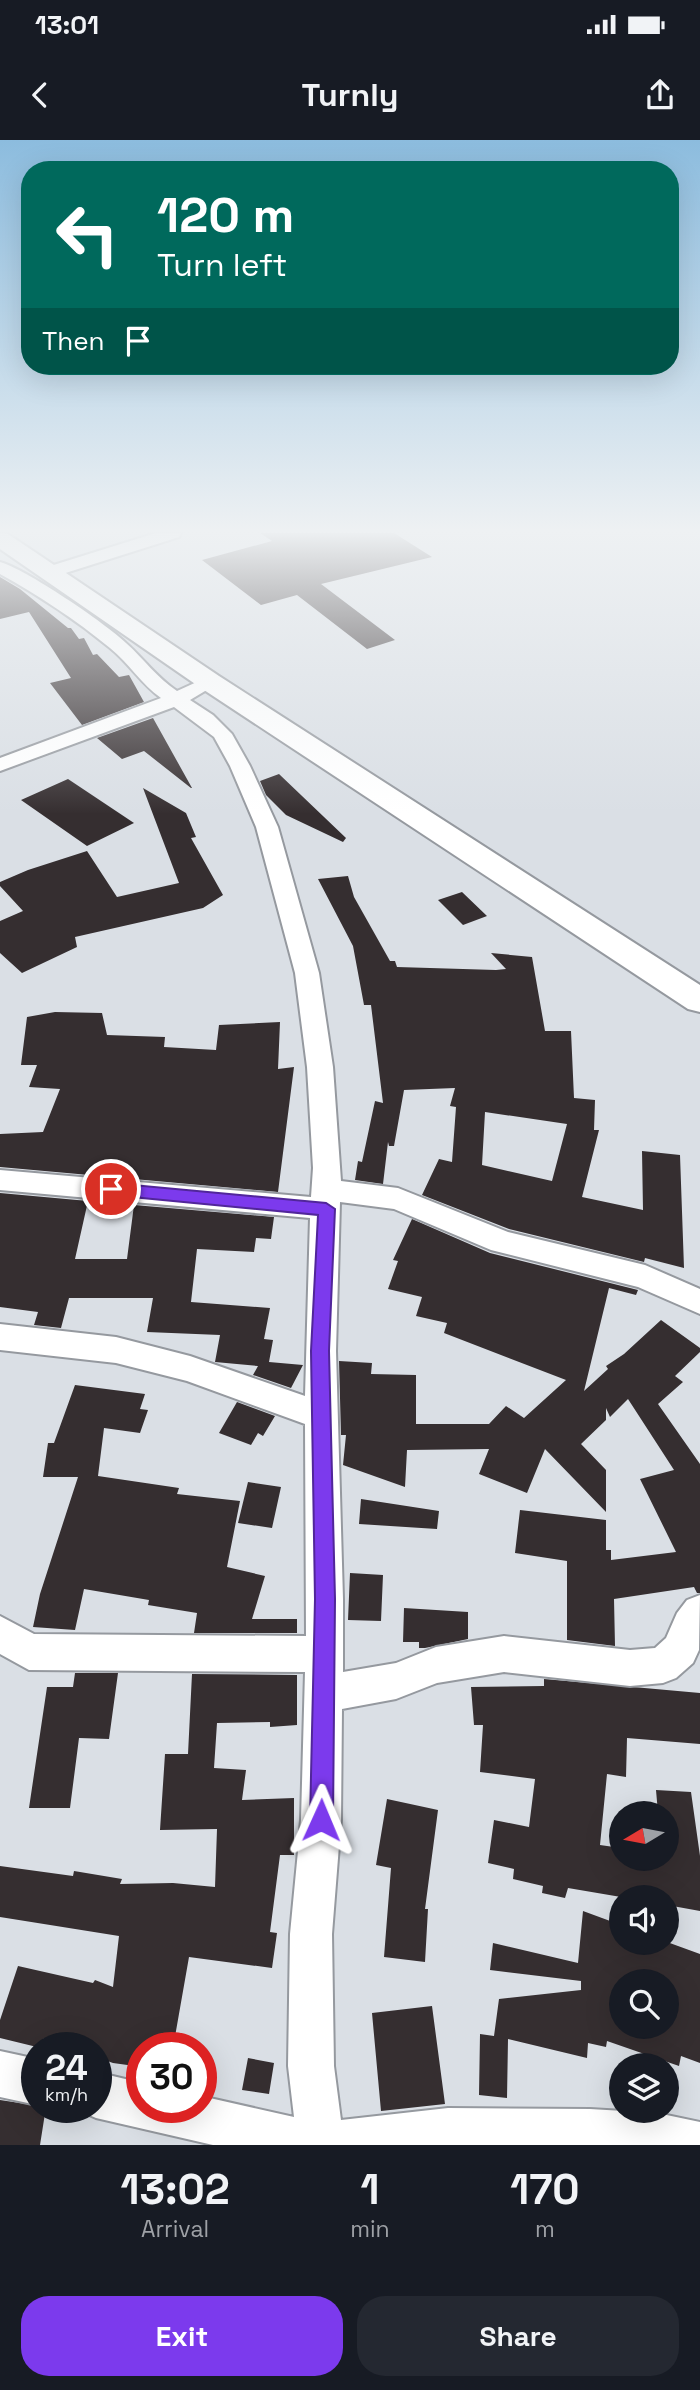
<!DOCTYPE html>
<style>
:root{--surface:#171b24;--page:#242831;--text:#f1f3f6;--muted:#9ea1a6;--accent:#7c3aed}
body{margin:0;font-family:"Space Grotesk",sans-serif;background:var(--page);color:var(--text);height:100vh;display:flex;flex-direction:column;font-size:26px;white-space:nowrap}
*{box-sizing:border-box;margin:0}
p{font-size:23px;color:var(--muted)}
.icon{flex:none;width:38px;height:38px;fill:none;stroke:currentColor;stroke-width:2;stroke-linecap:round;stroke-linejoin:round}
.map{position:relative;height:2005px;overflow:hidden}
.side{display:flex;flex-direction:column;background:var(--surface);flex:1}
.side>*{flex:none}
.top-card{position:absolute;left:21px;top:21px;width:658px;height:214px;border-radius:28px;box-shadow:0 7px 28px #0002;background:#00695c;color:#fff;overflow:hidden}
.needle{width:46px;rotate:260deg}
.controls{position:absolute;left:609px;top:1661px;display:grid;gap:14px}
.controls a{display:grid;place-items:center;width:70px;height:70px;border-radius:50%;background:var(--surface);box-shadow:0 7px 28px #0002;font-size:35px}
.speed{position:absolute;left:21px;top:1892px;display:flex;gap:14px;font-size:35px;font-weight:700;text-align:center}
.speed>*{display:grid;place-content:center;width:91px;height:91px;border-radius:50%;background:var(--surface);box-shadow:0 7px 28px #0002;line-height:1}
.speed small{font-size:18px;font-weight:400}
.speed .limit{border:10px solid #d22;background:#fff;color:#111}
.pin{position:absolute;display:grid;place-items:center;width:60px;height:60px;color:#fff;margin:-30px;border:4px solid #fff;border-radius:50%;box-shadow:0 2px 7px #0007}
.me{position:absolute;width:77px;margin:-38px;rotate:1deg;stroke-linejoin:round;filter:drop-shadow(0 0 5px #0008)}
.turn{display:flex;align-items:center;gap:24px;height:147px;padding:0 21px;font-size:32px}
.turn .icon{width:91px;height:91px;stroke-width:2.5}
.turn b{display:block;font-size:49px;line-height:60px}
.then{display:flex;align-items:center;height:66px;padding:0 21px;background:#0003;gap:14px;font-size:26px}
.eta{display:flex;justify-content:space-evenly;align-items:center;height:119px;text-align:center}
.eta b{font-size:42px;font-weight:700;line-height:49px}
.primary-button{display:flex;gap:14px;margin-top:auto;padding:14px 21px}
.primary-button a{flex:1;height:80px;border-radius:28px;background:var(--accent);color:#fff;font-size:28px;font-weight:700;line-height:80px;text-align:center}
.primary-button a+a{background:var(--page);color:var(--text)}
.status{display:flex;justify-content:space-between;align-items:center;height:49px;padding:0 35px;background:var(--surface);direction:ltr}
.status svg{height:19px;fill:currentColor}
header{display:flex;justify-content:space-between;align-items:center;height:91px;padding:0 21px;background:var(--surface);font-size:32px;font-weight:700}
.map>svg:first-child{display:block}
</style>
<div class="status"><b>13:01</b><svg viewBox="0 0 49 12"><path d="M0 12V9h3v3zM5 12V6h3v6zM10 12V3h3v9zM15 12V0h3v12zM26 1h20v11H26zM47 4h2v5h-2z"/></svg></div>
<header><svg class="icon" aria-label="back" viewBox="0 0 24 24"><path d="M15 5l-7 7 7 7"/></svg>Turnly<svg class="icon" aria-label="share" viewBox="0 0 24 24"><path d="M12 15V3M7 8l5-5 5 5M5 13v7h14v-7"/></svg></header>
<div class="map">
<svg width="700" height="2005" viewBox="0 0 700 2005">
<rect width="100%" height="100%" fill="#dadfe5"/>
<!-- building -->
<path fill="#352e30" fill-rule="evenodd" d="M 260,393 L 394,393 L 432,417 L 321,444 L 395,500 L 367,509 L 297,455 L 261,465 L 202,420 L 272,401 Z
M 0,437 L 20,449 L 68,488 L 71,488 L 79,499 L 84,498 L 93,515 L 97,514 L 119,537 L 129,535 L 144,562 L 82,585 L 50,543 L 71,538 L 29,472 L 0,479 Z
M 153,578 L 192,648 L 191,648 L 144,611 L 122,619 L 97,598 Z
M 279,634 L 346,698 L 343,702 L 286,675 L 266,655 L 260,641 Z
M 68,639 L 134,683 L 87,706 L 21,660 Z
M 143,648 L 186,673 L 196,697 L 191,698 L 223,755 L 203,768 L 75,797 L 77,807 L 22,833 L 0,813 L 0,781 L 23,771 L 0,746 L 0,742 L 28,730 L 87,711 L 117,757 L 179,743 Z
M 348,736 L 354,757 L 390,821 L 395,821 L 397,827 L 496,830 L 506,829 L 491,813 L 532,817 L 545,891 L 571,891 L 574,958 L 595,960 L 594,990 L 599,990 L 582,1057 L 643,1070 L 642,1011 L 680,1015 L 684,1128 L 645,1118 L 644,1122 L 509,1089 L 422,1055 L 439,1019 L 452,1022 L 456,967 L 450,966 L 455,948 L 404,950 L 394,1006 L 389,1006 L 388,1002 L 383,1044 L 355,1040 L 358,1021 L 362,1022 L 375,961 L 383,963 L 371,865 L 364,865 L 353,806 L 318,739 ZM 485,972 L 567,984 L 552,1041 L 482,1025 Z
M 462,752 L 487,776 L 463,785 L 438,760 Z
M 55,872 L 102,873 L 107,895 L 165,897 L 164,907 L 216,910 L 219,885 L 280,882 L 278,929 L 294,927 L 278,1052 L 0,1027 L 0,994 L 43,992 L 60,949 L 29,947 L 37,925 L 21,925 L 27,877 Z
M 0,1053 L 88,1061 L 75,1119 L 127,1119 L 134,1065 L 274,1077 L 271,1099 L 256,1098 L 254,1112 L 197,1109 L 191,1162 L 270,1168 L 264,1199 L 273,1200 L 269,1222 L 303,1225 L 291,1248 L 253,1235 L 258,1226 L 215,1222 L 220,1195 L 147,1192 L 153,1158 L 69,1158 L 61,1188 L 34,1185 L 38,1172 L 0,1167 Z
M 412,1079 L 490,1113 L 638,1150 L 636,1155 L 609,1148 L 584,1251 L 608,1229 L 606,1226 L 624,1214 L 661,1180 L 700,1208 L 700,1212 L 675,1236 L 683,1242 L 658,1264 L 700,1324 L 700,1453 L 697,1453 L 694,1447 L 614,1459 L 615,1506 L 567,1500 L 567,1421 L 515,1413 L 520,1370 L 606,1380 L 606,1410 L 611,1410 L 611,1420 L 676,1412 L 640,1339 L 674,1330 L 628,1259 L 610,1277 L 606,1268 L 606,1280 L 581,1304 L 606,1330 L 606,1372 L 545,1309 L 527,1353 L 479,1334 L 489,1309 L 407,1310 L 405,1347 L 343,1325 L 346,1295 L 341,1295 L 339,1221 L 372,1223 L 371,1234 L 416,1235 L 416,1284 L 489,1284 L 506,1266 L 524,1278 L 566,1240 L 444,1193 L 447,1183 L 416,1176 L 422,1157 L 388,1149 L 398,1121 L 393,1120 Z
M 75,1245 L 145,1254 L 140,1269 L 148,1270 L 140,1293 L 104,1288 L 98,1336 L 179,1348 L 177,1354 L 240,1361 L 227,1427 L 265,1436 L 252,1479 L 297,1479 L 297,1493 L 194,1493 L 197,1473 L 148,1465 L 149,1460 L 84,1449 L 75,1490 L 33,1487 L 40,1454 L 78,1337 L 43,1337 L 48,1303 L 54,1303 Z
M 237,1262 L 275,1276 L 263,1296 L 258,1293 L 251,1305 L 219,1293 Z
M 248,1342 L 281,1347 L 272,1388 L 238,1383 Z
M 361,1359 L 439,1371 L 437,1389 L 359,1384 Z
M 350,1433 L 383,1435 L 381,1481 L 348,1480 Z
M 404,1468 L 468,1472 L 468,1499 L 425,1508 L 419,1508 L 419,1502 L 403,1502 Z
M 75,1533 L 118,1533 L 109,1599 L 79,1598 L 70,1668 L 29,1668 L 47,1547 L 73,1547 Z
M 192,1534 L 297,1535 L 297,1585 L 270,1587 L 270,1582 L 217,1583 L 214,1628 L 246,1630 L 242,1660 L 294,1658 L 294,1715 L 280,1715 L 270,1792 L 277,1793 L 272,1828 L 189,1817 L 173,1908 L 142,1908 L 142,1927 L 113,1923 L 96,1917 L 96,1908 L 71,1908 L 44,1898 L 41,1908 L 0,1898 L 0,1880 L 18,1826 L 93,1843 L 95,1840 L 113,1847 L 119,1796 L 0,1777 L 0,1726 L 73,1736 L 74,1731 L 122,1739 L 120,1744 L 173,1743 L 215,1747 L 217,1689 L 160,1690 L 165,1614 L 188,1614 Z
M 544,1539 L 700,1553 L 700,1604 L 627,1598 L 626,1637 L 607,1634 L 600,1705 L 621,1708 L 621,1718 L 667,1718 L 667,1673 L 658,1673 L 656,1650 L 691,1652 L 700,1716 L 700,1771 L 667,1765 L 667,1757 L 621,1757 L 568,1748 L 565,1758 L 542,1753 L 543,1746 L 513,1739 L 514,1729 L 488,1723 L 494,1680 L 529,1687 L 535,1639 L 480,1632 L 483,1585 L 474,1585 L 471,1547 L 544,1546 Z
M 387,1659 L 438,1670 L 425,1769 L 428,1769 L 425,1822 L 384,1817 L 391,1728 L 376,1725 Z
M 583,1771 L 621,1785 L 621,1802 L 667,1802 L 700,1814 L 700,1923 L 681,1916 L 679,1926 L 607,1901 L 606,1907 L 588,1903 L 587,1918 L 508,1899 L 507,1958 L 479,1955 L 480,1894 L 494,1896 L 499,1859 L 581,1850 L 581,1841 L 490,1830 L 493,1803 L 578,1823 ZM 621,1841 L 667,1841 L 667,1886 L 621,1886 Z
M 432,1866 L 445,1964 L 381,1971 L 372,1873 Z
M 248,1918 L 274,1923 L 269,1954 L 242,1950 Z
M 0,1960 L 46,1967 L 40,2005 L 0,2005 Z"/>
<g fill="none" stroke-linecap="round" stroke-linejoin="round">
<!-- street casing -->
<g stroke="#95999f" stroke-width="4">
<path id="street" d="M 156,393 L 181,393 L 179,397 L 56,436 L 50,437 L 41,432 L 44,428 Z
M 0,422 C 24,428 107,484 126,503 C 144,519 157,538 177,551 L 210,536 L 220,542 L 190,560 L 213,575 L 232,594 L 250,626 L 278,687 L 319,833 L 333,927 L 341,1041 L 398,1048 L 508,1092 L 645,1125 L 700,1149 L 700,1174 L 638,1147 L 491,1110 L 394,1069 L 340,1062 L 336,1211 L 343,1459 L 343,1532 L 396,1523 L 436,1507 L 504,1496 L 630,1510 L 655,1508 L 666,1498 L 677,1473 L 687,1460 L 700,1455 L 699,1510 L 693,1523 L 676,1538 L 663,1543 L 630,1546 L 504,1532 L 437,1543 L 396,1559 L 342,1569 L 341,1680 L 332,1794 L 334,1926 L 341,1980 L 448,1968 L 590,1969 L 657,1973 L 700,1982 L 700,2005 L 213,2005 L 96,1978 L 80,1971 L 78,1967 L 96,1967 L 96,1932 L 142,1943 L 142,1967 L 201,1967 L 201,1956 L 294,1977 L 288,1926 L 290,1794 L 301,1680 L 305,1532 L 29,1530 L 0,1514 L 0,1476 L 34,1494 L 306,1496 L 305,1284 L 187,1241 L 116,1223 L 0,1210 L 0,1184 L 116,1197 L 190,1216 L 305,1256 L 310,1078 L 0,1050 L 0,1030 L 311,1057 L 313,1028 L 307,927 L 295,833 L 256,687 L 230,626 L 214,597 L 174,567 L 0,631 L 0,618 L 161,558 C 141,544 129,523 110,508 C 76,480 38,455 0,434 Z
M 0,1911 L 37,1919 L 37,1965 L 0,1957 Z"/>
</g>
<!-- secondary casing -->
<g stroke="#95999f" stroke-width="4">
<path id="secondary" d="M 0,393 L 8,394 L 219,536 L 700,845 L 700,872 L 688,869 L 201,548 L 0,409 Z"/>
</g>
<!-- street -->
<use href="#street" fill="#fff" fill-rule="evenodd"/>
<!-- secondary -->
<use href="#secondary" fill="#fff" fill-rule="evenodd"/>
</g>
<!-- sky -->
<linearGradient id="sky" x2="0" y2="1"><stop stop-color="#8cbcde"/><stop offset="0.58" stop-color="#eef1f3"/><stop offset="1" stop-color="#eef1f3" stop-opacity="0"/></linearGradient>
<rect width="700" height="674" fill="url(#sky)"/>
<!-- route -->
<path fill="#7c3aed" stroke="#51269a" stroke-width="2" d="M 111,1043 L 326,1063 L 335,1069 L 329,1211 L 335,1459 L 333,1680 L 329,1688 L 321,1691 L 313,1688 L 310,1680 L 315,1459 L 311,1211 L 318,1075 L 111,1055 L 103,1049 Z"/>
</svg>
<div class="controls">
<a><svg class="needle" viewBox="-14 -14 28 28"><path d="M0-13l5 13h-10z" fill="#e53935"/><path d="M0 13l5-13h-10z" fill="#9ea1a6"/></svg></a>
<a><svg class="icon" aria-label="sound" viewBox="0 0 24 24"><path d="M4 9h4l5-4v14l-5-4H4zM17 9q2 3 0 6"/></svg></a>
<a><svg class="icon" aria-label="search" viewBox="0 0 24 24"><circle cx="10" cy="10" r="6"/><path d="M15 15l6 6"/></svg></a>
<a><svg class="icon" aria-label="layers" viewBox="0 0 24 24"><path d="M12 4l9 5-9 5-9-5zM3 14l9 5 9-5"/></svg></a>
</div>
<div class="speed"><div>24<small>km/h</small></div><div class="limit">30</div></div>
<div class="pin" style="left:111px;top:1049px;background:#d93025"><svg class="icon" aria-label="arrive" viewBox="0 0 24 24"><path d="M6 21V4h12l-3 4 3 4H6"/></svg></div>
<svg class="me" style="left:321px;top:1680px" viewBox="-20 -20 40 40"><path d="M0-17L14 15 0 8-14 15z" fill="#7c3aed" stroke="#fff" stroke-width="4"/></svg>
<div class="top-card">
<div class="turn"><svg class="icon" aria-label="left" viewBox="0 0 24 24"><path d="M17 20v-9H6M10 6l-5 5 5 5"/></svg><div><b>120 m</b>Turn left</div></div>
<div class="then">Then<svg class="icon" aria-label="arrive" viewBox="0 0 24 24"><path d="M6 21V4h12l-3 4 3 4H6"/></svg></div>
</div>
</div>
<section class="side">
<div class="eta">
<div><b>13:02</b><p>Arrival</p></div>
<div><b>1</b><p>min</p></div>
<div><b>170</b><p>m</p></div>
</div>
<div class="primary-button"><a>Exit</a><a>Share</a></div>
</section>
